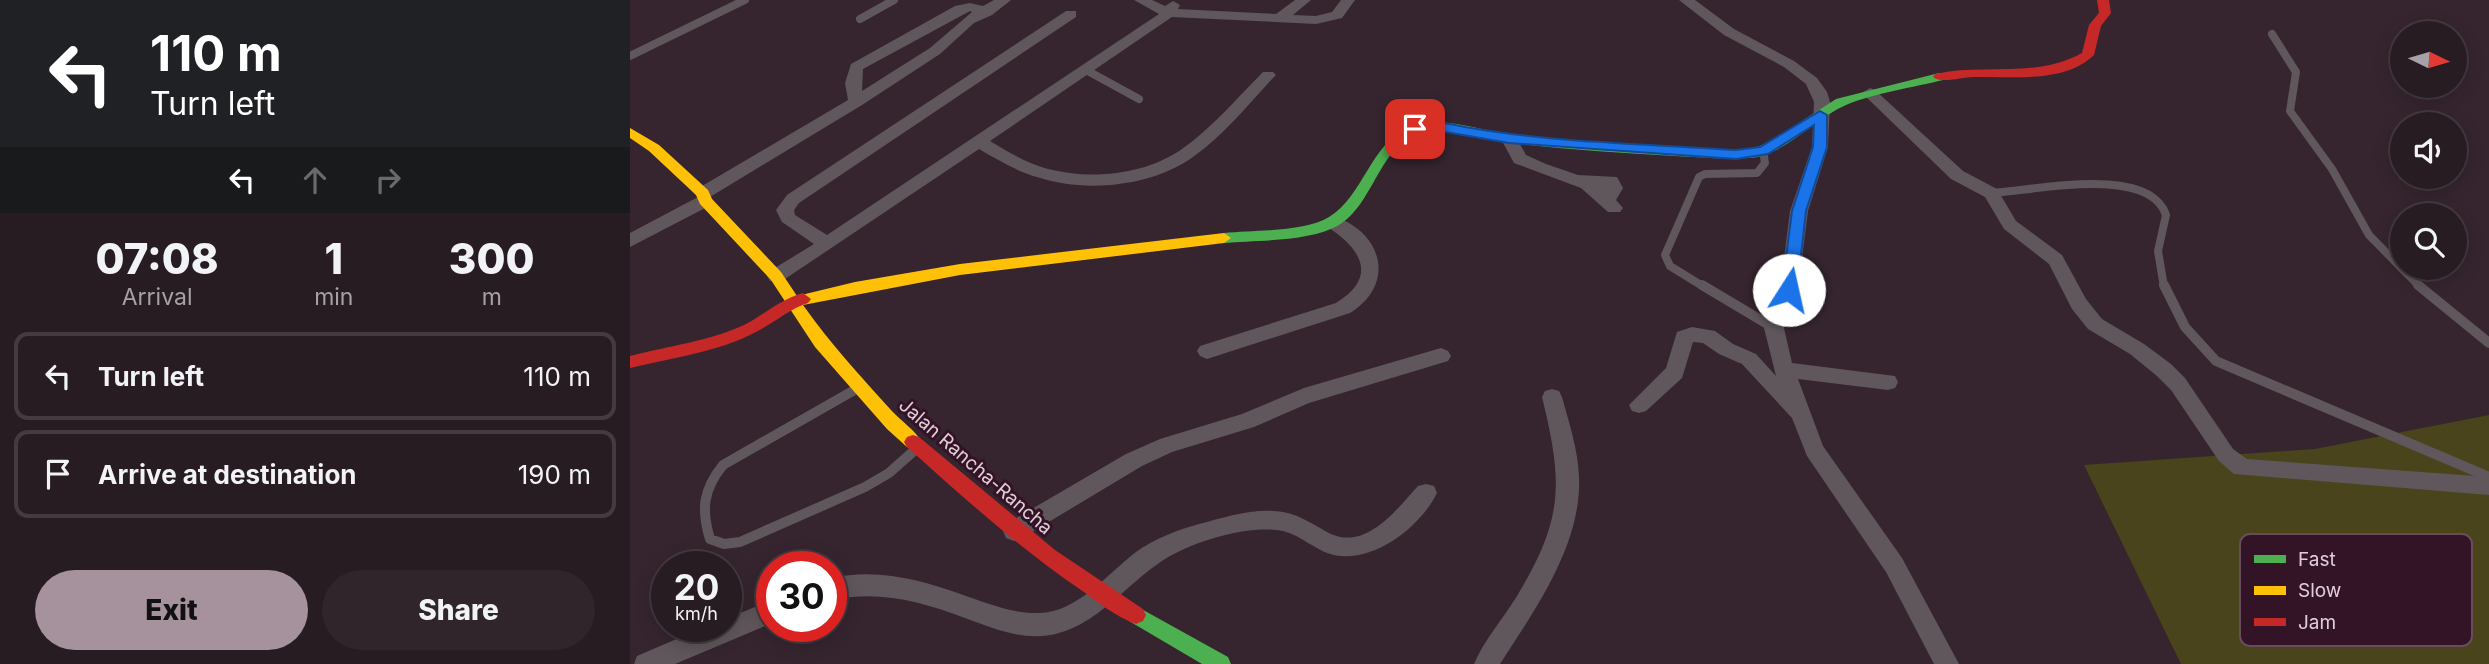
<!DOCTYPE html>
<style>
:root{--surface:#281c23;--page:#30252b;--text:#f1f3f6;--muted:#a5a1a6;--line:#443a41;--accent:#a6929c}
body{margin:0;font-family:Inter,sans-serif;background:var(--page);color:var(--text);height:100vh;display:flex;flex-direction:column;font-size:26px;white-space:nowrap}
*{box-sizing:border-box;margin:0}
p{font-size:23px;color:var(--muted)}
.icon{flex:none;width:38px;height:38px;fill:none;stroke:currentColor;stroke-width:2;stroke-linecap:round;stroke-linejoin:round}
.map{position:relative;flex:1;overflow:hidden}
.details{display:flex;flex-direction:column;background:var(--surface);width:630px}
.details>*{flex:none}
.top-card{background:#202124;color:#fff;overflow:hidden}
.needle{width:46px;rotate:95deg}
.fabs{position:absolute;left:1760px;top:21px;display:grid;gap:14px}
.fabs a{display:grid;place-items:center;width:77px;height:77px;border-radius:50%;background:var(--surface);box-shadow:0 4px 18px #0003,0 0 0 2px var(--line);font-size:35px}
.speed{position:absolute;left:21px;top:551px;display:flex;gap:14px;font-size:35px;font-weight:700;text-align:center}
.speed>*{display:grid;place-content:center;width:91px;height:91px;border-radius:50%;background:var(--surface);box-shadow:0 4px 18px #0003,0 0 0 2px var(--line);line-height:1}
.speed small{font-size:18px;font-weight:400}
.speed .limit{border:10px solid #d22;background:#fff;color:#111}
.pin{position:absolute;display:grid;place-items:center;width:60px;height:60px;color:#fff;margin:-30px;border-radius:14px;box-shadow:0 4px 10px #0006}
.me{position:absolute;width:77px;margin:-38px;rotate:10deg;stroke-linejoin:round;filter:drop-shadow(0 0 5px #0008)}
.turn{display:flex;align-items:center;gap:24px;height:147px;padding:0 35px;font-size:32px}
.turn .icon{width:91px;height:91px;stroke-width:2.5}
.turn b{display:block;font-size:49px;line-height:60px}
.lanes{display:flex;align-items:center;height:66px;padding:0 35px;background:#0003;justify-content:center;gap:35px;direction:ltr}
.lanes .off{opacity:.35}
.eta{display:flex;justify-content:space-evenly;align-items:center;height:119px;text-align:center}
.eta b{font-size:42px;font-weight:800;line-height:49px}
.button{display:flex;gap:14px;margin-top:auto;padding:14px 35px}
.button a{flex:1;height:80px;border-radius:42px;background:var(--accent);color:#111;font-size:28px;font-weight:800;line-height:80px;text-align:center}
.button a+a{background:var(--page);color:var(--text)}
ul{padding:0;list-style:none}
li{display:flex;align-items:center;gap:21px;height:88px;margin:0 14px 10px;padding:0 21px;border:4px solid var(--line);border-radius:14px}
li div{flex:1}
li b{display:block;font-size:26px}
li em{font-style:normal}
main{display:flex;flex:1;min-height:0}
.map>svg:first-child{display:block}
</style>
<main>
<section class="details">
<div class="top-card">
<div class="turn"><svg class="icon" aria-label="left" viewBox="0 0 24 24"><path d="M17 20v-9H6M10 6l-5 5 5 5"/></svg><div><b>110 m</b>Turn left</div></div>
<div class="lanes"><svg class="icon" aria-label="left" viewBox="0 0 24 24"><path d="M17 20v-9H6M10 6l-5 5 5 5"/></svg><svg class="icon off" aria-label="ahead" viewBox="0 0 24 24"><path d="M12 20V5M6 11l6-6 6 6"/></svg><svg class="icon off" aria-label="right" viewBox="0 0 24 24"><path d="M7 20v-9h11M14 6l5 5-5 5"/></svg></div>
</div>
<div class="eta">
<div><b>07:08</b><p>Arrival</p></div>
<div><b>1</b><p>min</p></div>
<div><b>300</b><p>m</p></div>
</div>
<ul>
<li><svg class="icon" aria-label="left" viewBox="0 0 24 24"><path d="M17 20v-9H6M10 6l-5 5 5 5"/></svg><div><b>Turn left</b></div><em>110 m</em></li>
<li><svg class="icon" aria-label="arrive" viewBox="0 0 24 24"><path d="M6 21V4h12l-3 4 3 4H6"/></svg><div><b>Arrive at destination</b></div><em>190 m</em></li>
</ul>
<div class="button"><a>Exit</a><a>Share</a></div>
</section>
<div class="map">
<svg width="1859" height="664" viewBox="0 0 1859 664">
<rect width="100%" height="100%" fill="#36252f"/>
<!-- green -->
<path fill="#49441b" d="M 1859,415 L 1859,664 L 1551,664 L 1454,465 L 1685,449 Z"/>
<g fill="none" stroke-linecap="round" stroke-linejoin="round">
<!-- lane-far1 -->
<path stroke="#5f575b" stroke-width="8" d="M 230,19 L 264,0
M 1642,34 L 1666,72 L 1660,111 L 1702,169 L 1739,235 L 1790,287
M 0,56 L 115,0
M 456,70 L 509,99
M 1361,193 C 1402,191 1519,164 1536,215 L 1528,251 L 1534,287
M 1074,287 L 1040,266 L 1035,255 L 1069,177 L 1075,174 L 1127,173 L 1135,163 L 1133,150"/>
<!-- lane -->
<path stroke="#5f575b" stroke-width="10" d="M 1072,285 L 1144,328
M 1534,285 L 1555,327 L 1586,361 L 1859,477
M 1788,285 L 1859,343
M 228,388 L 93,465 C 73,490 71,509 80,539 L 94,544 L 110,542 L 235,487 L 259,473 L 286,449"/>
<!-- street -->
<path fill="#5f575b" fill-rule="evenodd" d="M 364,0 L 381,0 L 362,15 L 344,23 L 310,54 L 232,105 L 80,197 L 84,201 L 81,205 L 0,247 L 0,233 L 68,197 L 64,193 L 67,189 L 218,100 L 215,83 L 221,64 L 325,6 L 340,3 L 353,6 ZM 340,11 L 342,12 L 300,48 L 232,91 L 233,69 Z
M 504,0 L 522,0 L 535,6 L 543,1 L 550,5 L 548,9 L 646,14 L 665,0 L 681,0 L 663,15 L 686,16 L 702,12 L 711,0 L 725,0 L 712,18 L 686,24 L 542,17 L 360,141 C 378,152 398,164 418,169 C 461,180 515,175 552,149 C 582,128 607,98 633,72 L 643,72 L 646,75 L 643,78 C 618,105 593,136 563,157 C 521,187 455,193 407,177 C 386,171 368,160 349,149 L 152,281 L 140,281 L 137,276 L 140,271 L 184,244 L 152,222 L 146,210 L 157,195 L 436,11 L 446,11 L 446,17 L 169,203 L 164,210 L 165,215 L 197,235 L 529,14 Z
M 1049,0 L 1065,0 L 1104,29 L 1164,61 L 1187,78 L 1197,92 L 1200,102 L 1198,147 L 1178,211 L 1168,290 L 1154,328 L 1162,363 L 1265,376 L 1268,382 L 1265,388 L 1258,390 L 1168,379 L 1193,446 L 1272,558 L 1329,664 L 1304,664 L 1256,572 L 1177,456 L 1162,418 L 1112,364 L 1089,354 L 1073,343 L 1063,342 L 1052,378 L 1016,411 L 1009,413 L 1002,411 L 999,405 L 1036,368 L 1047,332 L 1062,327 L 1085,331 L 1103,344 L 1126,354 L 1146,376 L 1134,328 L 1150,290 L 1160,211 L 1182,147 L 1184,102 L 1176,84 L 1154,67 L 1094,35 Z
M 1240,88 L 1245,90 L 1333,171 L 1367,189 L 1386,221 L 1432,255 L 1456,299 L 1472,319 L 1514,344 L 1541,364 L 1555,378 L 1603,449 L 1617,459 L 1859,477 L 1859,495 L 1604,474 L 1589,461 L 1541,390 L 1527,376 L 1500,354 L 1458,329 L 1442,309 L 1419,264 L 1374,229 L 1355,197 L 1321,179 L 1235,96 L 1232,93 Z
M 879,134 L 885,135 L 896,155 L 916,164 L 948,175 L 987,177 L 993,188 L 986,200 L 993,208 L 990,212 L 978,212 L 951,188 L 884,163 L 871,139 Z
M 702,216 C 751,230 768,283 720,313 L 577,359 L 570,356 L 567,351 L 570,346 L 706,303 C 749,277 731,248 696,226 L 693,222 Z
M 811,348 L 818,351 L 821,356 L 818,361 L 679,403 L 624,427 L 542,452 L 512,466 L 392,538 L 384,541 L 376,538 L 373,531 L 376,524 L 496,454 L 530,439 L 612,414 L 674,388 Z
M 922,389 L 929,391 L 932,397 C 939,423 948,449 949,477 C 952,544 905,610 870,664 L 844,664 C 854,640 873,619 887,596 C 934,518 933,483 912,397 L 915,391 Z
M 796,484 L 804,486 L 807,493 C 790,528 740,566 700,554 C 684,549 670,535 653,531 C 622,525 577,538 550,551 C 501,573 469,632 412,636 C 385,638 360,627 335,618 C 290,601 249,590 201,600 L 201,578 C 249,568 291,580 336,596 C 360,604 383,614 409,613 C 448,612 477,574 506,552 C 524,539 547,530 569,524 C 595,517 626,507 653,512 C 671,515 685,526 701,534 C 737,550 767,509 788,486 Z
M 142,600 L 142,623 L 45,664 L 4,664 L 7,656 L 77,626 L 96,626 L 96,619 Z"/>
<!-- fast -->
<path fill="#4caf50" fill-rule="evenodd" d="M 1309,73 L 1313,74 L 1313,80 C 1285,87 1241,94 1216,105 C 1183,119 1156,155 1119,158 C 1095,160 1069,157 1045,156 C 990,153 935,149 881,143 C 853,140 821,124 792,132 C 749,144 745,203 709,225 C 680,242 627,240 594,243 L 587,238 L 594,233 C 623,230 675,232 699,217 C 734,196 740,143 780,127 C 814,114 851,132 885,135 C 963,143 1041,149 1120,150 L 1141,141 L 1206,99 Z
M 506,606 L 598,657 L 601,664 L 572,664 L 499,621 L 496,615 L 499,609 Z"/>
<!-- slow -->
<path fill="#ffc107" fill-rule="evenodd" d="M 0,128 L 29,145 L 78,190 L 82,199 L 151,272 L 167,296 L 225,282 L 330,264 L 594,233 L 601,238 L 594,243 L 330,275 L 173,305 C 200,343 230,376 261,410 C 271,421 285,430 292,442 L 289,447 L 283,449 L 277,447 L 257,429 L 185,347 L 141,280 L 70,204 L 66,195 L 19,151 L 0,138 Z"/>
<!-- jam -->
<path fill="#c62828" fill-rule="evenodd" d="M 1467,0 L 1479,0 L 1481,13 L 1471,26 L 1464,55 C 1434,84 1382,76 1344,77 C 1332,77 1312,84 1303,77 L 1305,74 C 1355,63 1405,79 1452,53 L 1459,25 L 1469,13 Z
M 173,293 L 181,299 L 178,303 C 159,309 144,323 126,332 C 88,352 41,358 0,368 L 0,356 C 38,346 81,341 116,324 C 135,314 151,299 173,293 Z
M 283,435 L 289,437 L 425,550 L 513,609 L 516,615 L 513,621 L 506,624 C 486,617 468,602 451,590 C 389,548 333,497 277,447 L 274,442 L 277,437 Z"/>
</g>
<!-- route -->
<path fill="#1a73e8" stroke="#114b97" stroke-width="2" d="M 1190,111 L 1197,115 L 1197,147 L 1176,211 L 1167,290 L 1159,296 L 1152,290 L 1162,211 L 1183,147 L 1184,125 L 1138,154 L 1106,159 L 879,143 L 810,131 L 785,133 L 779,129 C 793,116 824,125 841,128 C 928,143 1018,144 1106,150 L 1130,147 Z"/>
<g text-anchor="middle" stroke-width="6" stroke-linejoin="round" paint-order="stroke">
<!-- street labels -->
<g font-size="19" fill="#e2cdd7" stroke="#321426">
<text transform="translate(346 466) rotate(41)" y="7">Jalan Rancha-Rancha</text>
</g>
</g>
<!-- legend -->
<rect x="1610" y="534" width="232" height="112" rx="10" fill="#321426" stroke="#674c5b" stroke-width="2"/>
<rect x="1624" y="555" width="32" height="8" fill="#4caf50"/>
<rect x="1624" y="586" width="32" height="9" fill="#ffc107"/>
<rect x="1624" y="618" width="32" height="8" fill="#c62828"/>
<g font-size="19" fill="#e2cdd7">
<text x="1668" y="566">Fast</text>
<text x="1668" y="597">Slow</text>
<text x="1668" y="629">Jam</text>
</g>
</svg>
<div class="fabs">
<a><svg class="needle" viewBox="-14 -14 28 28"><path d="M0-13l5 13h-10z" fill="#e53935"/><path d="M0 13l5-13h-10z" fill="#a5a1a6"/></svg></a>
<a><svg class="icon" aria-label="sound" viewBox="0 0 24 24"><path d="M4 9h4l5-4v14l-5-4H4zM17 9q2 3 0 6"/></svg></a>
<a><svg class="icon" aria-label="search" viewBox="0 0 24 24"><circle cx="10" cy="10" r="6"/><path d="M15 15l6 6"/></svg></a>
</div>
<div class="speed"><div>20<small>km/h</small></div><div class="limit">30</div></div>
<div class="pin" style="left:785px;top:129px;background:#d93025"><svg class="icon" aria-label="arrive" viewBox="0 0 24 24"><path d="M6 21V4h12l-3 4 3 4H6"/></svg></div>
<svg class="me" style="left:1159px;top:290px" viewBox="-20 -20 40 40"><circle r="19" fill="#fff"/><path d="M0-13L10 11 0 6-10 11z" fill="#1a73e8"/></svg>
</div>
</main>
